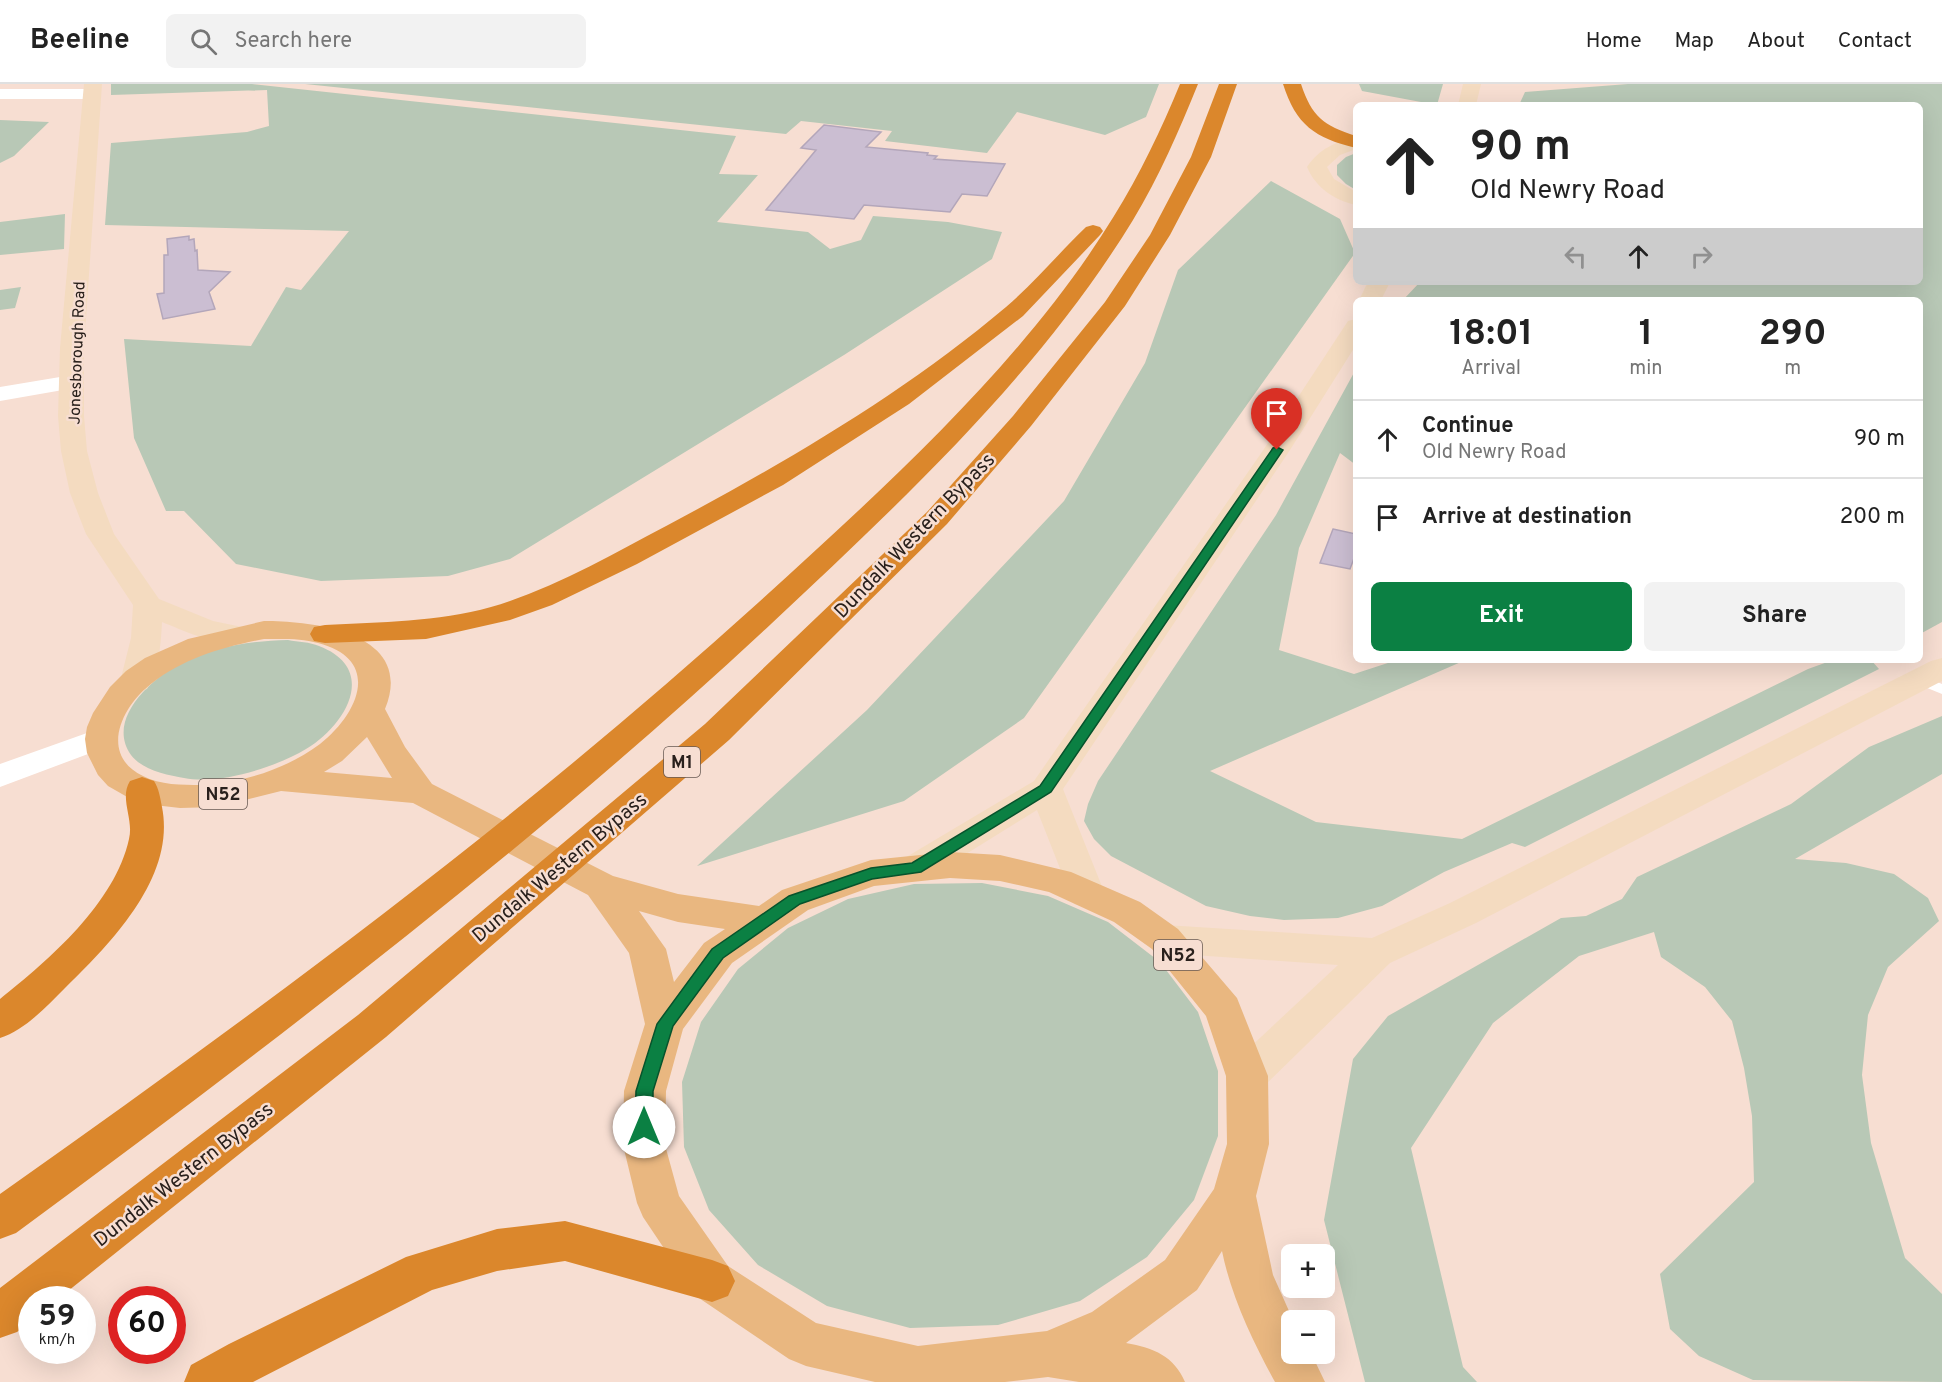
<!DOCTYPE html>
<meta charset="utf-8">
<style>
:root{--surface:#fff;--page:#f2f2f2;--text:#222;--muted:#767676;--line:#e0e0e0;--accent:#0b8043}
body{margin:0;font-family:Overpass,sans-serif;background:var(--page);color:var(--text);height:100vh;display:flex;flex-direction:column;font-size:22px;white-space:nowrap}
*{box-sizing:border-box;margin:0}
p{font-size:20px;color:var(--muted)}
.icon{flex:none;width:33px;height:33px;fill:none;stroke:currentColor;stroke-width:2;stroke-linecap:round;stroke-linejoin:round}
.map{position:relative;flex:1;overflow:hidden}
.drawer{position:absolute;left:1353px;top:213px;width:570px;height:366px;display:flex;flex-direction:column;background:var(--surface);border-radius:9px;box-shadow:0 6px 24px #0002}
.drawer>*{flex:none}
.banner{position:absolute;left:1353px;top:18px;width:570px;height:183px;border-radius:9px;box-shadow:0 6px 24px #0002;background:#fff;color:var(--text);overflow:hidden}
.buttons{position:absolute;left:1281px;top:1160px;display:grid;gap:12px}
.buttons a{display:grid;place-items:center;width:54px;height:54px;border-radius:9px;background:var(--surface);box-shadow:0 6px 24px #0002;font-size:30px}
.speed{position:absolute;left:18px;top:1202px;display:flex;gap:12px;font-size:30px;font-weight:700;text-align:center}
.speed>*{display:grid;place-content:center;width:78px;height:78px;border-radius:50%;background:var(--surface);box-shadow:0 6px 24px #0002;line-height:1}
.speed small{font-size:15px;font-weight:400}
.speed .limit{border:9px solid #d22;background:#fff;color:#111}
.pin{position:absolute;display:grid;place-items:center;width:51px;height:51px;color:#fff;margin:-62px -26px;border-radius:50% 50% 50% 0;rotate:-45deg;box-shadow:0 0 6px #0007}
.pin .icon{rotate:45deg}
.me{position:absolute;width:66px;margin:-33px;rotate:0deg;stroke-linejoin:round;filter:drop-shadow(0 0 4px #0008)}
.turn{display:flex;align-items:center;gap:21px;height:126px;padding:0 18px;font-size:27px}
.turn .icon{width:78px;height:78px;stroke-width:2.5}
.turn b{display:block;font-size:42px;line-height:51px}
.lanes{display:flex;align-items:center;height:57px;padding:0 18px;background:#0003;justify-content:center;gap:30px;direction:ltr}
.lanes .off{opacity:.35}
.eta{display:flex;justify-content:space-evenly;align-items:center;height:102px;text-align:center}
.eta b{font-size:36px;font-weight:700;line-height:42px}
.primary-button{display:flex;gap:12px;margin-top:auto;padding:12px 18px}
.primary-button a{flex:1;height:69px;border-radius:9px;background:var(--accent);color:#fff;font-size:24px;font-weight:700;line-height:69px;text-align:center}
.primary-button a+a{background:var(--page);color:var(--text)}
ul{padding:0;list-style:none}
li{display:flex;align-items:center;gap:18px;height:78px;padding:0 18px;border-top:2px solid var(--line)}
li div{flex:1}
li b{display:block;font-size:22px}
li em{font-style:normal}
header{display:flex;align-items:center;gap:36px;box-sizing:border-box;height:84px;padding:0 30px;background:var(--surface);border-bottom:2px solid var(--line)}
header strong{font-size:28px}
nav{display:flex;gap:33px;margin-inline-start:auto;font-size:21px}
.search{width:420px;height:54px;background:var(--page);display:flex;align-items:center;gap:15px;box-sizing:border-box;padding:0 21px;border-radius:9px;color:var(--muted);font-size:22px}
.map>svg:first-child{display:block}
</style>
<header>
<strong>Beeline</strong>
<div class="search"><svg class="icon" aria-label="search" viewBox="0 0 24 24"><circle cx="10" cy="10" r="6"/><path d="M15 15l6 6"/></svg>Search here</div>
<nav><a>Home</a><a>Map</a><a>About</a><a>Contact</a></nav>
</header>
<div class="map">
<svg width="1942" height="1298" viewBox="0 0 1942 1298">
<rect width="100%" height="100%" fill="#f7ded2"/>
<!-- green -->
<path fill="#b8c8b6" d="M 111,0 L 252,0 L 736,52 L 719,90 L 758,91 L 717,138 L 808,148 L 830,165 L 861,156 L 873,132 L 948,138 L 1002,148 L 992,175 L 844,271 L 510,475 L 448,492 L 321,497 L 236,480 L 184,427 L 166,427 L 134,354 L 124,255 L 251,262 L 286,203 L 301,206 L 349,147 L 105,141 L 111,59 L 247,48 L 269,42 L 267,6 L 111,11 Z
M 305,0 L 1159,0 L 1146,33 L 1105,51 L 1017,28 L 987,69 L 885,57 L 892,47 L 801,37 L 786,50 Z
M 1359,0 L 1443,0 L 1437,21 L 1362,7 Z
M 1628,0 L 1942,0 L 1942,538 L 1920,550 L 1920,216 L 1403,216 L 1420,198 L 1920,198 L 1920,21 L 1519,21 L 1525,8 Z
M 0,36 L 49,38 L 14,72 L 0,79 Z
M 1356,69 L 1356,106 L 1346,100 L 1337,91 L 1337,81 L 1346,73 Z
M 1271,97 L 1340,135 L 1355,169 L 1024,634 L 904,717 L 697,782 L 867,626 L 1064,417 L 1145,279 L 1178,186 Z
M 65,130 L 64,165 L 0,171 L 0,138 Z
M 21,203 L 15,224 L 0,226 L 0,206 Z
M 1356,285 L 1356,381 L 1340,369 L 1299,464 L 1279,566 L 1354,590 L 1397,576 L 1471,576 L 1461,578 L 1210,687 L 1316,738 L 1462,755 L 1808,585 L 1833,576 L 1871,576 L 1879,585 L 1525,763 L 1512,759 L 1444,788 L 1382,822 L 1338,834 L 1284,836 L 1250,832 L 1206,822 L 1111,772 L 1094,755 L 1084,737 L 1088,720 L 1098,697 L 1276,431 Z
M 288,556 C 298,558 310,558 319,562 C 379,585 346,641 306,665 C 276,683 220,701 184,694 C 167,691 142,686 131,671 C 106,636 150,596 178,581 C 213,562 250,557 288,556 Z
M 1942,632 L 1942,690 L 1795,775 L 1846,779 L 1894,790 L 1928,814 L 1939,837 L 1888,883 L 1868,931 L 1862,991 L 1871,1059 L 1905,1174 L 1942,1210 L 1942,1298 L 1753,1296 L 1699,1272 L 1670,1245 L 1660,1190 L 1754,1098 L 1752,1032 L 1744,984 L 1732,937 L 1705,903 L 1661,873 L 1654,848 L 1579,872 L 1493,939 L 1411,1064 L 1463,1283 L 1477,1298 L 1365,1298 L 1324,1136 L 1353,975 L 1388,932 L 1561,834 L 1586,832 L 1622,815 L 1637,793 L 1791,720 L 1869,663 Z
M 982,799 L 1048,812 L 1108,838 L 1160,878 L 1198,928 L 1218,987 L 1218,1052 L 1194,1116 L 1147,1173 L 1080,1217 L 998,1241 L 910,1244 L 827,1222 L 758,1181 L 709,1126 L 684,1063 L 682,998 L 701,938 L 738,885 L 788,844 L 848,815 L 914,800 Z"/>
<!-- building -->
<path fill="#cbbed2" stroke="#b3a6ba" stroke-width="1.5" d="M 824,41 L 881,48 L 866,63 L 928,69 L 927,71 L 937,72 L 934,75 L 1005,80 L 987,112 L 962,110 L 950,128 L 864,121 L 854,135 L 766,126 L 816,66 L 801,64 Z
M 189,152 L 189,156 L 194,155 L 195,167 L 197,166 L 198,186 L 230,188 L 209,208 L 215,225 L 163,235 L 157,210 L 164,209 L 164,171 L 168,171 L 167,155 Z
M 1333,445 L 1356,450 L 1356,469 L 1350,485 L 1320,479 Z"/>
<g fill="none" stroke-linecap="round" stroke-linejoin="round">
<!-- lane -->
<path fill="#fff" fill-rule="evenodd" d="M 1920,591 L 1942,600 L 1942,610 L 1915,599 L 1913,596 Z"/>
<!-- street -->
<path fill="#fff" fill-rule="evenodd" d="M 0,5 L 93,5 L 101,10 L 93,15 L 0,15 Z
M 72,291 L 80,293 L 84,298 L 80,303 L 0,317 L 0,303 Z
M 101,644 L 112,647 L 117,654 L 112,661 L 0,703 L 0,680 Z"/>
<!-- secondary -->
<path fill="#f4dbc0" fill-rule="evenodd" d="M 84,0 L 102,0 L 84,264 L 84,332 L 87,367 L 98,409 L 114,450 L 159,515 L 213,537 L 247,544 L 251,551 L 247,558 C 220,564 187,548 162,538 C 161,559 159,587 147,605 L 136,608 L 125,605 L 120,598 L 131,554 L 133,521 L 86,450 L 70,409 L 61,367 L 58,332 L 60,264 Z
M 1463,0 L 1481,0 L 1476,21 L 1458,21 Z
M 1356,53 L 1356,65 L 1340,71 L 1327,83 L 1334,95 L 1356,108 L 1356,121 C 1334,116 1316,104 1307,83 C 1320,64 1334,59 1356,53 Z
M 1368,198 L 1390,198 L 1381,216 L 1359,216 Z
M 1356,235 L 1356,261 L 1290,366 L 1063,705 L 1105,810 L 1100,820 L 1087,824 L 1074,820 L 1037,726 L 929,793 L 916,797 L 903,793 L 898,784 L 903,775 L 1034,697 L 1264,365 L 1348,237 Z
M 1942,574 L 1942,597 L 1476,839 L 1390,879 L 1262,1004 L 1247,1009 L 1232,1004 L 1226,992 L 1232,980 L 1338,881 L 1165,869 L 1152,865 L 1146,855 L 1152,845 L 1165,841 L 1372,854 L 1450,819 L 1931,577 Z"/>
<!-- primary -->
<path fill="#e9b780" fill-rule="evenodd" d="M 264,537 C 315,537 416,549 385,625 L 405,663 L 432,700 L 613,792 L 678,810 L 759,822 L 782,806 L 871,776 L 950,768 L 1000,771 L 1071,788 L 1140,818 L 1178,845 L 1237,914 L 1268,992 L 1269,1060 L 1256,1112 L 1273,1191 L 1293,1236 L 1292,1269 L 1311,1269 L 1325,1298 L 1275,1298 C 1253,1258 1231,1212 1222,1167 L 1197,1206 L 1126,1259 C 1154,1264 1174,1272 1185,1298 L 1079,1298 L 1048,1293 L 1005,1298 L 875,1298 L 806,1282 L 789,1275 L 696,1212 L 643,1133 L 637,1119 L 623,1061 L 624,1007 L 645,940 L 629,869 L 588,811 L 413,719 L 281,707 L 217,723 L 180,724 L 154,721 L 129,714 L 108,702 L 98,691 L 87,669 L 85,655 L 87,643 L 93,629 L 110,603 L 126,587 L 145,574 L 188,555 ZM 264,555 C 282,555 301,554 318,559 C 383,576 358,630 320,660 C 287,685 242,699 201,701 C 182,701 160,701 143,692 C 99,671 121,623 151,600 C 184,574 223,563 264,555 ZM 367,653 L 392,694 L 324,688 L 342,677 ZM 950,794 L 1000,797 L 1049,808 L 1114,838 L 1152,865 L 1206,932 L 1226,992 L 1227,1060 L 1214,1105 L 1165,1176 L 1092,1228 L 1047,1247 L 918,1262 L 816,1239 L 728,1182 L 679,1112 L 665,1061 L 666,1007 L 683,945 L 732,879 L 808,826 L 874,802 ZM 639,827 L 678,838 L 725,845 L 704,859 L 674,898 L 666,865 Z"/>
<!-- highway -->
<path fill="#db872c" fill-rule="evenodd" d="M 1180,0 L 1198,0 C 1179,47 1159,93 1133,136 C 1038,291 903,416 771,540 C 534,761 276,957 16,1149 L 0,1155 L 0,1110 C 262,925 521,734 759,518 C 884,404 1025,278 1114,132 C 1140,90 1161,46 1180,0 Z
M 1219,0 L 1237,0 L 1211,73 L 1170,151 L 1125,222 L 1031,342 L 947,440 L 729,656 L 386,953 L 58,1215 L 32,1215 L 32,1236 L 17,1248 L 0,1254 L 0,1204 L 358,931 L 705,640 L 927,428 L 1013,332 L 1105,218 L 1150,151 L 1191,73 Z
M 1283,0 L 1301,0 C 1312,33 1323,41 1356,52 L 1356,64 C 1315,54 1296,41 1283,0 Z
M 1093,141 L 1100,143 L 1103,147 L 1100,151 L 1023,232 L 909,320 L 783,401 L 637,480 L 552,521 L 510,536 L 426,555 L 325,559 L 314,557 L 310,550 L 314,543 L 325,541 C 381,538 437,538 491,523 C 553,505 611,471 668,441 C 786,378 903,310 1006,223 C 1034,199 1059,169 1086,143 Z
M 142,693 L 154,697 C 159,705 160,713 162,723 C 176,793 111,859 65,904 C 46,923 25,946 0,954 L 0,915 C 49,876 115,819 129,755 C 134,735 119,714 130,697 Z
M 565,1137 L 712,1176 L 728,1182 L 735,1197 L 728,1212 L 712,1218 L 565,1177 L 497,1187 L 432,1206 L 253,1298 L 184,1298 L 191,1281 L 229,1260 L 406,1173 L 497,1145 Z"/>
</g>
<!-- route -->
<path fill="#0b8043" stroke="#07532c" stroke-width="1.5" d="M 1277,363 L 1283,366 L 1051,708 L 921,788 L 872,795 L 800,820 L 723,874 L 673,942 L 653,1007 L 653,1043 L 650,1048 L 644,1051 L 638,1048 L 635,1043 L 636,1007 L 657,940 L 712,865 L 789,812 L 871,784 L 912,779 L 1040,702 L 1273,364 Z"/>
<g text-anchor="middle" stroke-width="5" stroke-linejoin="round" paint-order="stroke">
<!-- far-street labels -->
<g font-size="16" fill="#29201c" stroke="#f7ded2">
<text transform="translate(76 269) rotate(-88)" y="6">Jonesborough Road</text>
</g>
<!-- shield labels -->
<g fill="#f7ded2" stroke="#675953" stroke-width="1.5">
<rect x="664" y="663" width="36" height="30" rx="4.5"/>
<rect x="199" y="695" width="48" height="30" rx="4.5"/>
<rect x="1154" y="856" width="48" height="30" rx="4.5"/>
</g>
<g font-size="18" font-weight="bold" fill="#29201c">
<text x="682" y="684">M1</text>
<text x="223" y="716">N52</text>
<text x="1178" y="877">N52</text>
</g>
<!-- street labels -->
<g font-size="20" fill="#29201c" stroke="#f7ded2">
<text transform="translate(914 451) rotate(-46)" y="7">Dundalk Western Bypass</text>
<text transform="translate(559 783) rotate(-40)" y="7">Dundalk Western Bypass</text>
<text transform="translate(183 1090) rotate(-38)" y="7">Dundalk Western Bypass</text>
</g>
</g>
</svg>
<div class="buttons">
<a>+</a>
<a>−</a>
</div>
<div class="speed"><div>59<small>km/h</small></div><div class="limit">60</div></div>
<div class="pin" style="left:1277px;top:366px;background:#d93025"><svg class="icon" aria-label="arrive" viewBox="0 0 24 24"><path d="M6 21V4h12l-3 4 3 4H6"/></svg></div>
<svg class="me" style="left:644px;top:1043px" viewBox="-20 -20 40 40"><circle r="19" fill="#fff"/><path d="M0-13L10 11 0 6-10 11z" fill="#0b8043"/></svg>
<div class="banner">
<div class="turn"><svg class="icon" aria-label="ahead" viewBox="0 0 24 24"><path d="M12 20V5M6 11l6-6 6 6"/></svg><div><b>90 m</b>Old Newry Road</div></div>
<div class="lanes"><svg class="icon off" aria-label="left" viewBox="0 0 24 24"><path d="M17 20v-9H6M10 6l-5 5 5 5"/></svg><svg class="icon" aria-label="ahead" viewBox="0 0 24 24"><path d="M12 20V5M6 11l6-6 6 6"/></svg><svg class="icon off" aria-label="right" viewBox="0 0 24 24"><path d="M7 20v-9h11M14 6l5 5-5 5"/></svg></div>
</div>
<section class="drawer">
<div class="eta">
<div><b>18:01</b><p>Arrival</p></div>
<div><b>1</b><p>min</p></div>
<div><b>290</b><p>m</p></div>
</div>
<ul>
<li><svg class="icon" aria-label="ahead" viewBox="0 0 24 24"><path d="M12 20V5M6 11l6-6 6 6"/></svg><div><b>Continue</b><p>Old Newry Road</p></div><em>90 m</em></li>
<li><svg class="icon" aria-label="arrive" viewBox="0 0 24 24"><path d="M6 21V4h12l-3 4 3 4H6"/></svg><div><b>Arrive at destination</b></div><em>200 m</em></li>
</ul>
<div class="primary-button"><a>Exit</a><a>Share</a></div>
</section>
</div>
